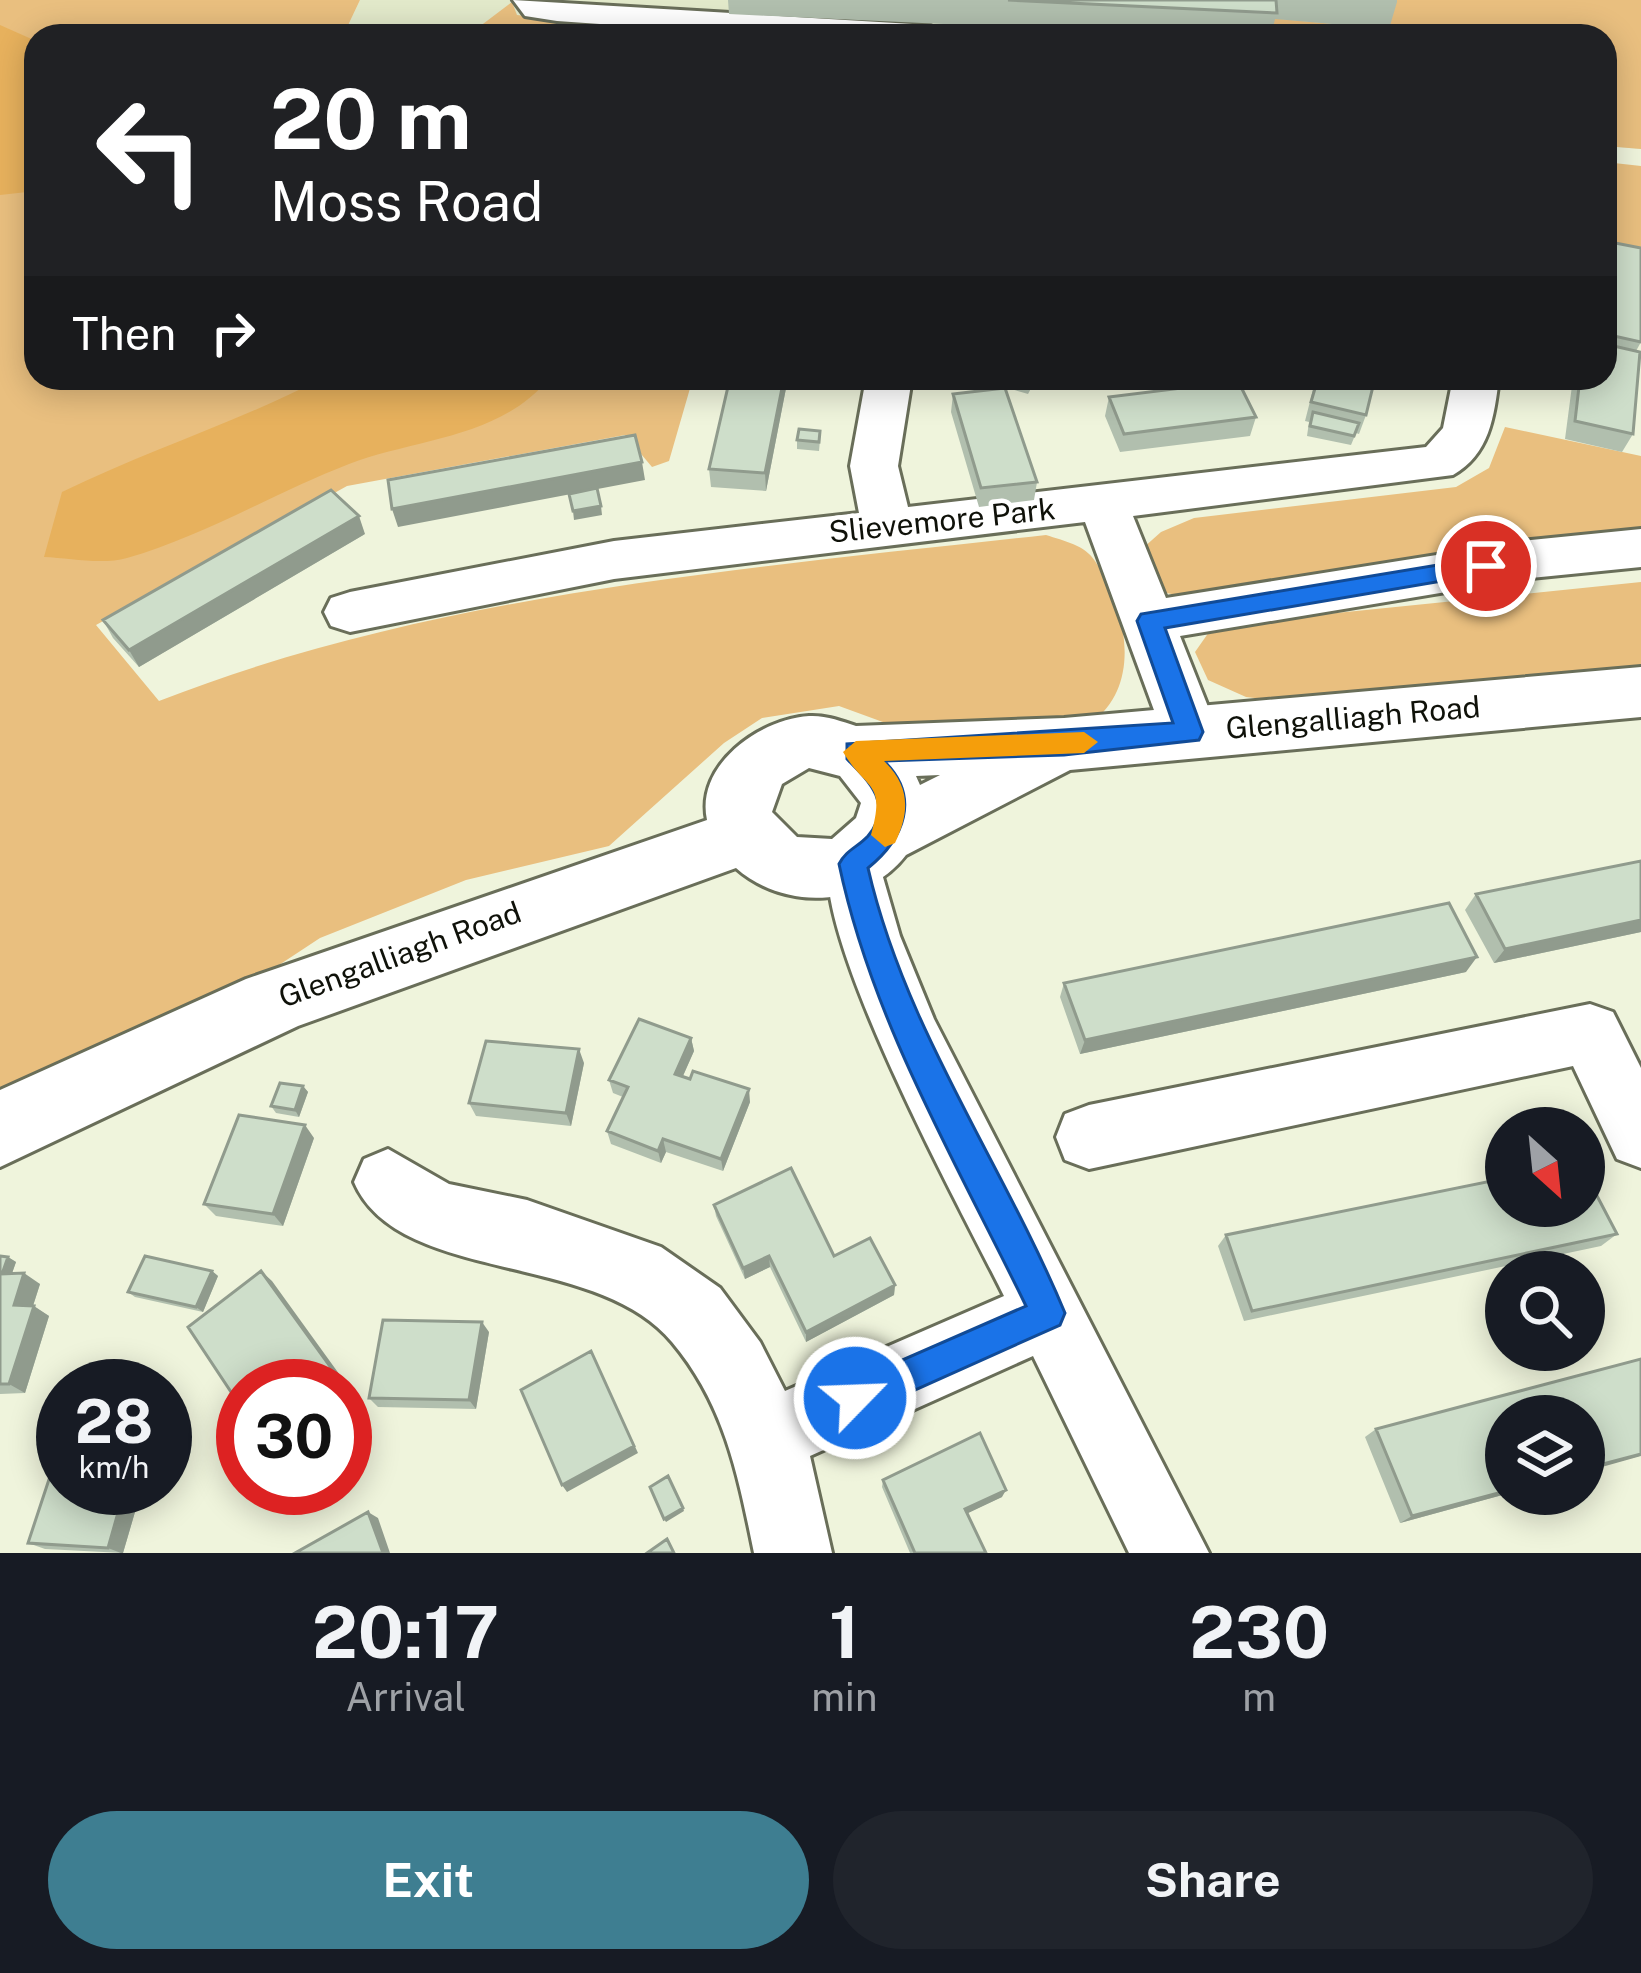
<!DOCTYPE html>
<style>
:root{--surface:#171b24;--page:#20242c;--text:#f1f3f6;--muted:#9ea1a6;--accent:#3e7e91}
body{margin:0;font-family:"Public Sans",sans-serif;background:var(--page);color:var(--text);height:100vh;display:flex;flex-direction:column;font-size:45px;white-space:nowrap}
*{box-sizing:border-box;margin:0}
p{font-size:39px;color:var(--muted)}
.icon{flex:none;width:66px;height:66px;fill:none;stroke:currentColor;stroke-width:2;stroke-linecap:round;stroke-linejoin:round}
.map{position:relative;height:1553px;overflow:hidden}
.side{display:flex;flex-direction:column;background:var(--surface);flex:1}
.side>*{flex:none}
.banner{position:absolute;left:24px;top:24px;width:1593px;height:366px;border-radius:36px;box-shadow:0 6px 30px #0003;background:#202124;color:#fff;overflow:hidden}
.needle{width:78px;rotate:153deg}
.buttons{position:absolute;left:1485px;top:1107px;display:grid;gap:24px}
.buttons a{display:grid;place-items:center;width:120px;height:120px;border-radius:50%;background:var(--surface);box-shadow:0 6px 30px #0003;font-size:60px}
.speed{position:absolute;left:36px;top:1359px;display:flex;gap:24px;font-size:60px;font-weight:700;text-align:center}
.speed>*{display:grid;place-content:center;width:156px;height:156px;border-radius:50%;background:var(--surface);box-shadow:0 6px 30px #0003;line-height:1}
.speed small{font-size:30px;font-weight:400}
.speed .limit{border:18px solid #d22;background:#fff;color:#111}
.pin{position:absolute;display:grid;place-items:center;width:102px;height:102px;color:#fff;margin:-51px;border:6px solid #fff;border-radius:50%;box-shadow:0 3px 12px #0007}
.me{position:absolute;width:132px;margin:-66px;rotate:66deg;stroke-linejoin:round;filter:drop-shadow(0 0 9px #0008)}
.turn{display:flex;align-items:center;gap:42px;height:252px;padding:0 48px;font-size:54px}
.turn .icon{width:156px;height:156px;stroke-width:2.5}
.turn b{display:block;font-size:84px;line-height:102px}
.then{display:flex;align-items:center;height:114px;padding:0 48px;background:#0003;gap:24px;font-size:45px}
.eta{display:flex;justify-content:space-evenly;align-items:center;height:204px;text-align:center}
.eta b{font-size:72px;font-weight:700;line-height:84px}
.button{display:flex;gap:24px;margin-top:auto;padding:24px 48px}
.button a{flex:1;height:138px;border-radius:72px;background:var(--accent);color:#fff;font-size:48px;font-weight:700;line-height:138px;text-align:center}
.button a+a{background:var(--page);color:var(--text)}
.map>svg:first-child{display:block}
</style>
<div class="map">
<svg width="1641" height="1553" viewBox="0 0 1641 1553">
<rect width="100%" height="100%" fill="#eff4dc"/>
<!-- built -->
<path fill="#e2e9ca" d="M 360,0 L 1641,0 L 1641,149 L 1605,146 L 1605,36 L 343,36 Z"/>
<!-- green -->
<path fill="#e9bf7f" d="M 0,0 L 360,0 L 343,36 L 36,36 L 36,378 L 693,378 L 669,461 L 652,467 L 625,435 L 347,486 L 96,625 L 159,701 C 436,592 752,568 1046,535 C 1064,541 1085,545 1095,561 C 1127,610 1143,685 1091,723 L 891,725 L 839,706 L 762,718 L 724,743 L 609,846 L 466,880 L 320,938 L 235,994 L 0,1105 Z
M 1382,0 L 1641,0 L 1641,149 L 1605,146 L 1605,36 L 1270,36 L 1269,18 L 1388,29 Z
M 512,2 L 517,15 L 571,21 L 567,33 L 609,36 L 467,36 Z
M 1605,162 L 1641,166 L 1641,267 L 1605,260 Z
M 1505,427 L 1641,456 L 1641,530 L 1182,596 L 1156,591 L 1143,548 L 1161,532 L 1194,518 L 1456,487 L 1489,468 Z
M 1641,582 L 1641,670 L 1272,700 L 1246,697 L 1208,680 L 1195,652 L 1209,632 L 1247,622 Z"/>
<!-- forest -->
<path fill="#e7b15d" d="M 0,25 L 36,41 L 36,191 L 0,195 Z
M 323,378 L 549,378 C 502,438 415,439 349,464 C 274,493 204,536 127,558 C 102,565 69,558 44,557 L 62,492 C 148,450 238,422 323,378 Z"/>
<g fill="none" stroke-linecap="round" stroke-linejoin="round">
<!-- minor casing -->
<g stroke="#696e59" stroke-width="6">
<path id="minor" d="M 513,0 L 929,25 L 948,36 L 771,36 L 557,21 L 525,16 Z
M 866,378 L 912,378 L 898,466 L 908,507 L 1426,447 L 1443,428 L 1453,378 L 1499,378 C 1494,416 1490,454 1453,475 L 1133,516 L 1166,598 L 1531,540 L 1641,529 L 1641,567 L 1531,578 L 1180,636 L 1218,732 L 1210,748 L 1190,754 L 1170,748 L 1162,732 L 1085,522 L 614,579 L 350,632 L 331,626 L 324,612 L 331,598 L 350,592 L 614,541 L 859,513 L 850,466 Z
M 853,839 L 874,846 L 900,936 L 934,1019 L 1209,1553 L 1129,1553 L 1033,1356 L 810,1456 L 832,1553 L 754,1553 C 738,1475 725,1405 672,1342 C 596,1250 398,1285 354,1182 L 364,1159 L 388,1149 L 449,1184 L 527,1200 L 661,1247 L 720,1288 L 760,1342 L 785,1391 L 1004,1296 C 966,1218 798,915 832,846 Z
M 1590,1004 L 1613,1012 L 1641,1068 L 1641,1168 L 1617,1159 L 1573,1066 L 1089,1169 L 1065,1160 L 1056,1137 L 1065,1114 L 1089,1105 Z"/>
</g>
<!-- major casing -->
<g stroke="#696e59" stroke-width="6">
<path id="major" d="M 1641,667 L 1641,717 L 1070,770 L 906,855 C 866,907 786,912 736,868 L 298,1026 L 0,1167 L 0,1090 L 246,979 L 707,820 C 695,765 760,719 809,716 C 825,715 841,721 856,726 L 1064,718 ZM 809,768 L 840,776 L 861,803 L 856,818 L 832,839 L 797,837 L 772,812 L 782,784 ZM 940,775 L 920,785 L 916,776 Z"/>
</g>
<!-- minor -->
<use href="#minor" fill="#fff" fill-rule="evenodd"/>
<!-- major -->
<use href="#major" fill="#fff" fill-rule="evenodd"/>
</g>
<!-- wall -->
<path fill="#b1bfae" d="M 728,0 L 1397,0 L 1397,2 L 1389,29 L 1275,19 L 1271,36 L 1199,36 L 729,14 Z
M 1605,241 L 1641,342 L 1636,351 L 1633,434 L 1622,452 L 1565,439 L 1573,378 L 1605,378 Z
M 788,378 L 766,491 L 711,487 L 709,469 Z
M 984,378 L 1059,378 L 1052,388 L 1034,383 L 1028,394 L 983,381 Z
M 1316,378 L 1375,378 L 1366,415 L 1359,434 L 1356,433 L 1351,445 L 1307,436 L 1309,422 L 1305,421 Z
M 953,394 L 1037,482 L 1034,500 L 979,507 L 951,412 Z
M 1109,397 L 1256,417 L 1250,436 L 1120,452 L 1105,416 Z
M 797,440 L 820,440 L 819,451 L 797,449 Z
M 365,534 L 139,667 L 113,638 L 103,620 Z
M 1641,861 L 1641,932 L 1494,963 L 1465,910 L 1476,894 Z
M 1466,972 L 1080,1054 L 1060,997 L 1064,983 Z
M 691,1038 L 694,1051 L 683,1076 L 750,1102 L 723,1171 L 666,1152 L 661,1163 L 611,1144 L 607,1131 L 623,1097 L 613,1093 L 609,1080 Z
M 584,1063 L 571,1126 L 476,1116 L 469,1103 Z
M 303,1086 L 308,1092 L 299,1117 L 276,1113 L 271,1106 Z
M 314,1138 L 283,1226 L 216,1216 L 204,1204 Z
M 714,1205 L 895,1285 L 894,1295 L 806,1342 L 770,1267 L 745,1279 L 716,1216 Z
M 1617,1234 L 1601,1246 L 1244,1321 L 1218,1246 L 1226,1235 Z
M 0,1256 L 8,1257 L 16,1262 L 12,1273 L 40,1284 L 33,1306 L 49,1316 L 25,1393 L 0,1394 Z
M 212,1271 L 218,1276 L 203,1312 L 135,1297 L 128,1292 Z
M 489,1332 L 476,1409 L 378,1407 L 369,1398 Z
M 1376,1429 L 1506,1494 L 1400,1523 L 1365,1437 Z
M 883,1480 L 1002,1497 L 967,1513 L 986,1553 L 910,1553 L 882,1487 Z
M 142,1488 L 123,1553 L 45,1549 L 28,1543 Z"/>
<!-- shaded-wall -->
<path fill="#909b8d" d="M 784,378 L 788,378 L 766,491 L 765,473 Z
M 642,462 L 645,480 L 398,527 L 392,509 Z
M 601,506 L 602,515 L 574,520 L 573,511 Z
M 359,516 L 365,534 L 139,667 L 129,650 Z
M 1641,920 L 1641,932 L 1494,963 L 1505,949 Z
M 1477,957 L 1466,972 L 1080,1054 L 1085,1040 Z
M 691,1038 L 694,1051 L 678,1087 L 675,1074 Z
M 579,1049 L 584,1063 L 571,1126 L 566,1113 Z
M 303,1086 L 308,1092 L 299,1117 L 295,1110 Z
M 749,1089 L 750,1102 L 723,1171 L 721,1159 Z
M 305,1125 L 314,1138 L 283,1226 L 273,1214 Z
M 663,1139 L 666,1152 L 661,1163 L 658,1151 Z
M 769,1256 L 770,1267 L 745,1279 L 743,1268 Z
M 8,1257 L 16,1262 L 9,1282 L 1,1277 Z
M 212,1271 L 218,1276 L 203,1312 L 196,1307 Z
M 261,1271 L 272,1281 L 342,1378 L 332,1386 L 311,1386 Z
M 24,1273 L 40,1284 L 30,1315 L 14,1305 Z
M 895,1285 L 894,1295 L 806,1342 L 806,1332 Z
M 34,1306 L 49,1316 L 25,1393 L 9,1384 Z
M 482,1322 L 489,1332 L 476,1409 L 469,1400 Z
M 591,1351 L 638,1453 L 567,1492 L 562,1485 Z
M 173,1408 L 179,1412 L 186,1431 L 171,1439 L 165,1435 Z
M 1641,1454 L 1641,1456 L 1584,1472 L 1584,1469 Z
M 125,1488 L 142,1488 L 123,1553 L 121,1553 L 108,1548 Z
M 1006,1490 L 1002,1497 L 962,1516 L 965,1509 Z
M 1506,1491 L 1506,1494 L 1400,1523 L 1412,1516 Z
M 683,1508 L 684,1511 L 666,1522 L 664,1519 Z
M 368,1512 L 378,1518 L 390,1553 L 383,1553 Z"/>
<!-- building -->
<path fill="#cedeca" stroke="#909b8d" stroke-width="3" d="M 1008,0 L 1276,0 L 1277,13 Z
M 1605,241 L 1641,248 L 1641,342 L 1605,334 Z
M 1605,344 L 1640,352 L 1633,434 L 1575,421 L 1580,378 L 1605,378 Z
M 730,378 L 784,378 L 765,473 L 709,469 Z
M 1007,378 L 1033,378 L 1029,385 Z
M 1318,378 L 1375,378 L 1366,415 L 1311,402 Z
M 1238,381 L 1256,417 L 1124,434 L 1109,397 Z
M 1005,388 L 1037,482 L 981,488 L 953,394 Z
M 1313,412 L 1359,423 L 1354,436 L 1310,426 Z
M 799,429 L 820,431 L 819,442 L 797,440 Z
M 635,435 L 642,462 L 392,509 L 388,480 Z
M 597,488 L 601,506 L 573,511 L 569,494 Z
M 331,490 L 359,516 L 129,650 L 103,620 Z
M 1641,861 L 1641,920 L 1505,949 L 1476,894 Z
M 1449,903 L 1477,957 L 1085,1040 L 1064,983 Z
M 639,1019 L 691,1038 L 675,1074 L 690,1079 L 693,1071 L 749,1089 L 721,1159 L 663,1139 L 658,1151 L 607,1131 L 628,1087 L 609,1080 Z
M 486,1041 L 579,1049 L 566,1113 L 469,1103 Z
M 280,1083 L 303,1086 L 295,1110 L 271,1106 Z
M 239,1115 L 305,1125 L 273,1214 L 204,1204 Z
M 1541,1124 L 1543,1128 L 1526,1128 L 1525,1126 Z
M 791,1168 L 834,1256 L 870,1238 L 895,1285 L 806,1332 L 769,1256 L 743,1268 L 714,1205 Z
M 1584,1171 L 1617,1234 L 1252,1311 L 1226,1235 L 1506,1178 L 1506,1206 L 1584,1206 Z
M 0,1256 L 8,1257 L 2,1274 L 0,1274 Z
M 145,1256 L 212,1271 L 196,1307 L 128,1292 Z
M 261,1271 L 332,1369 L 311,1386 L 243,1386 L 243,1410 L 188,1327 Z
M 24,1273 L 14,1305 L 34,1306 L 9,1384 L 0,1384 L 0,1274 Z
M 383,1320 L 482,1322 L 469,1400 L 369,1398 Z
M 591,1351 L 634,1446 L 562,1485 L 521,1390 Z
M 1641,1359 L 1641,1454 L 1584,1469 L 1584,1416 L 1506,1416 L 1506,1491 L 1412,1516 L 1376,1429 Z
M 173,1408 L 179,1427 L 165,1435 L 165,1412 Z
M 980,1433 L 1006,1490 L 965,1509 L 986,1553 L 915,1553 L 883,1480 Z
M 63,1437 L 63,1488 L 125,1488 L 108,1548 L 28,1543 Z
M 668,1476 L 683,1508 L 664,1519 L 650,1487 Z
M 368,1512 L 383,1553 L 295,1553 Z
M 667,1539 L 674,1553 L 647,1553 Z"/>
<!-- route -->
<path fill="#1a73e8" stroke="#114b97" stroke-width="3" d="M 1486,557 L 1495,559 L 1495,572 L 1165,628 L 1203,732 L 1199,740 L 1064,755 L 884,761 C 921,797 904,839 868,868 C 905,1029 1002,1162 1065,1313 L 1060,1325 L 868,1411 L 855,1416 L 843,1411 L 838,1398 L 843,1386 L 1026,1306 C 956,1162 872,1021 839,864 C 846,850 858,847 868,836 C 894,805 869,781 847,759 L 847,744 L 1173,723 L 1137,621 L 1141,614 Z"/>
<!-- slow -->
<path fill="#f59e0b" d="M 1084,732 L 1098,742 L 1084,753 L 884,761 C 910,786 910,812 895,843 L 885,847 L 871,835 C 886,780 867,792 843,752 L 856,741 Z"/>
<g text-anchor="middle" stroke-width="9" stroke-linejoin="round" paint-order="stroke">
<!-- street labels -->
<g font-size="30" fill="#0f1109" stroke="#fff">
<text transform="translate(942 521) rotate(-6)" y="10">Slievemore Park</text>
<text transform="translate(1353 718) rotate(-5)" y="10">Glengalliagh Road</text>
<text transform="translate(400 955) rotate(-20)" y="10">Glengalliagh Road</text>
</g>
</g>
</svg>
<div class="buttons">
<a><svg class="needle" viewBox="-14 -14 28 28"><path d="M0-13l5 13h-10z" fill="#e53935"/><path d="M0 13l5-13h-10z" fill="#9ea1a6"/></svg></a>
<a><svg class="icon" aria-label="search" viewBox="0 0 24 24"><circle cx="10" cy="10" r="6"/><path d="M15 15l6 6"/></svg></a>
<a><svg class="icon" aria-label="layers" viewBox="0 0 24 24"><path d="M12 4l9 5-9 5-9-5zM3 14l9 5 9-5"/></svg></a>
</div>
<div class="speed"><div>28<small>km/h</small></div><div class="limit">30</div></div>
<div class="pin" style="left:1486px;top:566px;background:#d93025"><svg class="icon" aria-label="arrive" viewBox="0 0 24 24"><path d="M6 21V4h12l-3 4 3 4H6"/></svg></div>
<svg class="me" style="left:855px;top:1398px" viewBox="-20 -20 40 40"><circle r="17" fill="#1a73e8" stroke="#fff" stroke-width="3"/><path d="M0-11L8 9 0 5-8 9z" fill="#fff"/></svg>
<div class="banner">
<div class="turn"><svg class="icon" aria-label="left" viewBox="0 0 24 24"><path d="M17 20v-9H6M10 6l-5 5 5 5"/></svg><div><b>20 m</b>Moss Road</div></div>
<div class="then">Then<svg class="icon" aria-label="right" viewBox="0 0 24 24"><path d="M7 20v-9h11M14 6l5 5-5 5"/></svg></div>
</div>
</div>
<section class="side">
<div class="eta">
<div><b>20:17</b><p>Arrival</p></div>
<div><b>1</b><p>min</p></div>
<div><b>230</b><p>m</p></div>
</div>
<div class="button"><a>Exit</a><a>Share</a></div>
</section>
